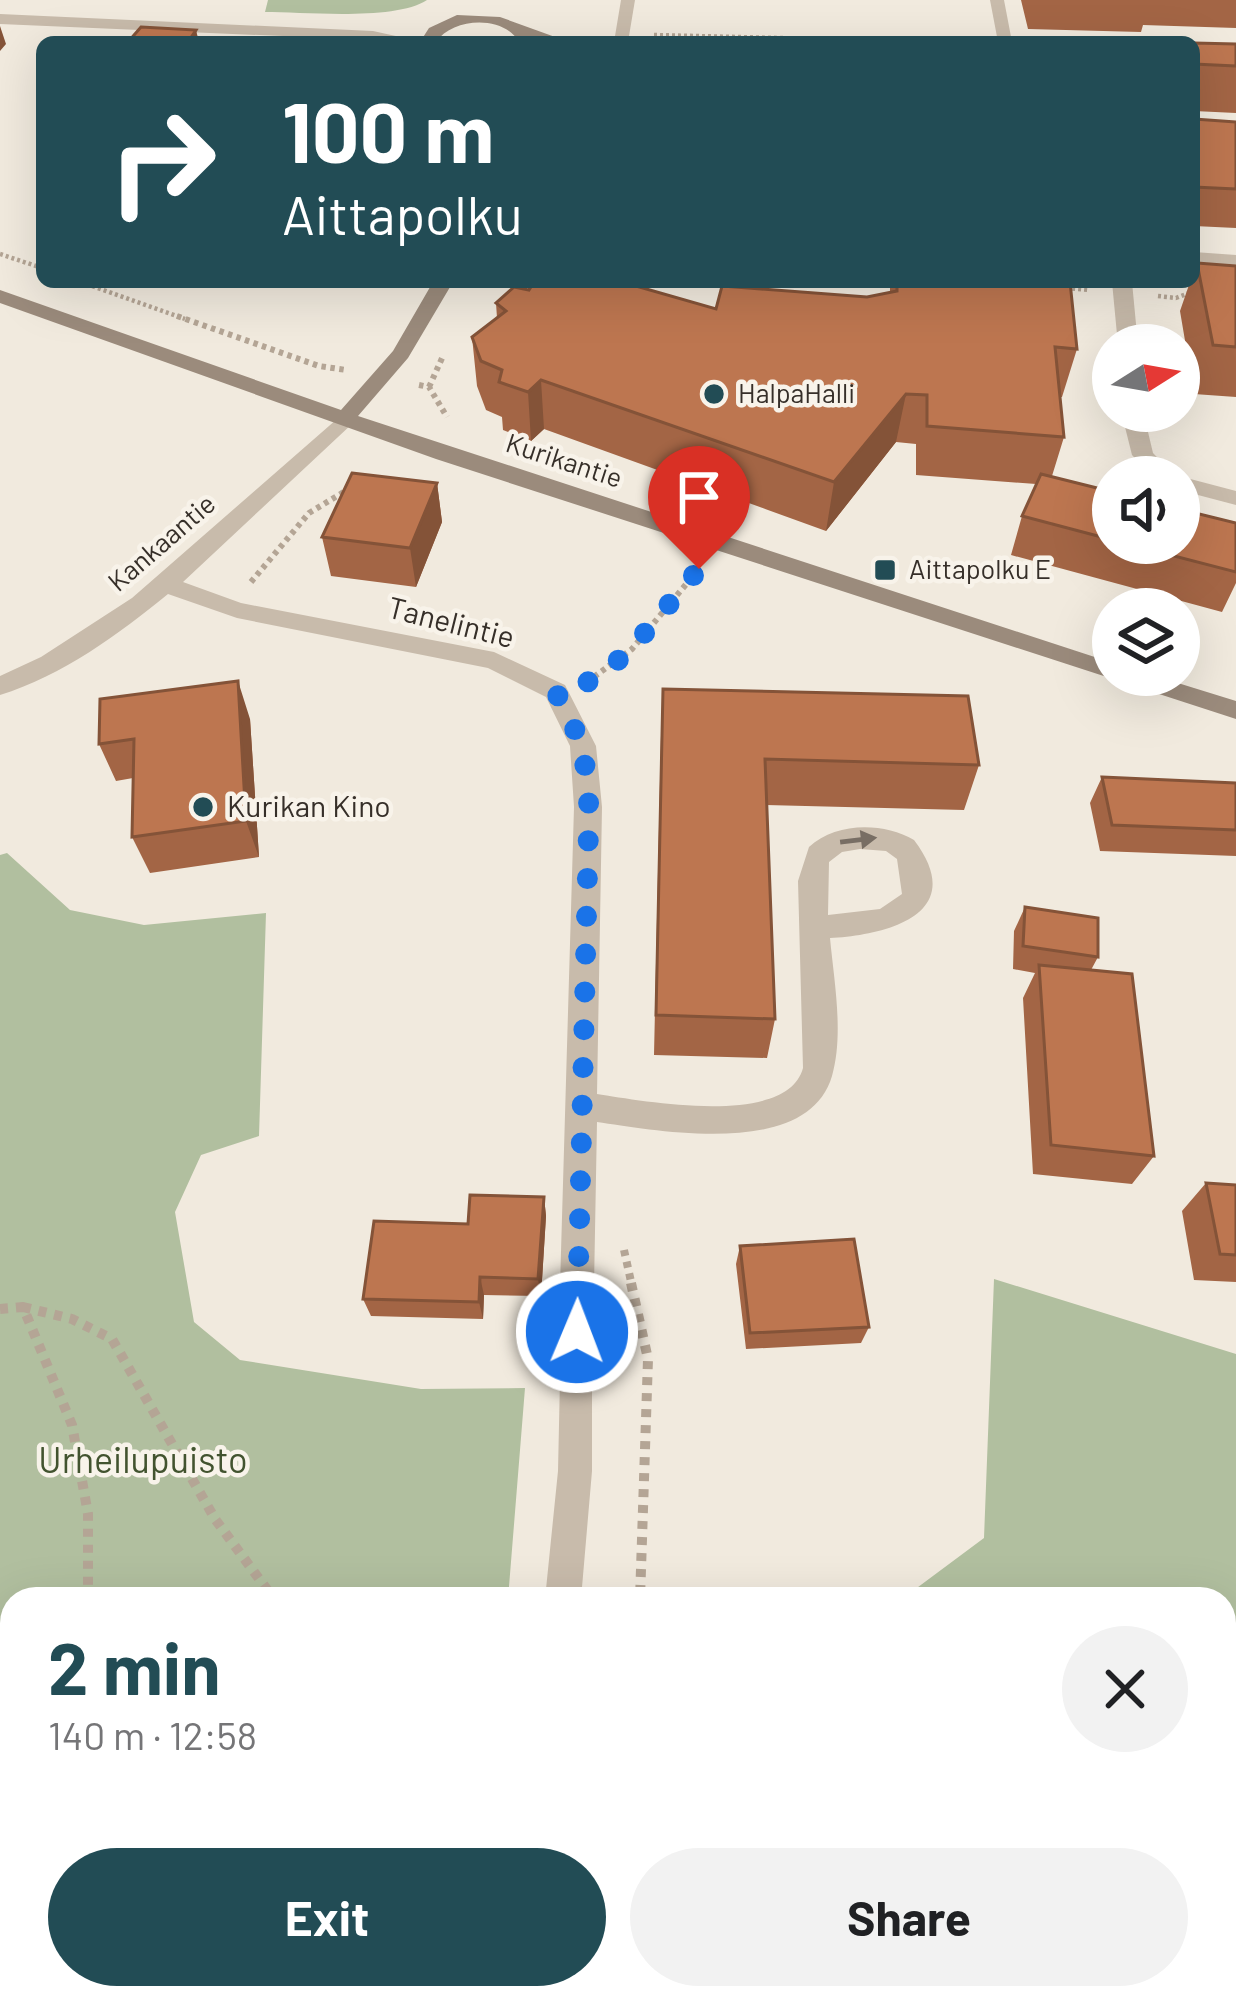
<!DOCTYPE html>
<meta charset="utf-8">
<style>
:root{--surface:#fff;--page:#f2f2f2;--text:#202124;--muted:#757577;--accent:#224c55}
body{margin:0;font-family:Barlow,sans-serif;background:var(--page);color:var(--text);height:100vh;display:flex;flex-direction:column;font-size:45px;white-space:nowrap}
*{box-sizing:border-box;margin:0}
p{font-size:39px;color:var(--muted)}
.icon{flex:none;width:66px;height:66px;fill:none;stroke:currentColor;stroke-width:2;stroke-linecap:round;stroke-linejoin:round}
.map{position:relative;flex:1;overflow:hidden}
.side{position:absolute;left:0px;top:1587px;width:1236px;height:423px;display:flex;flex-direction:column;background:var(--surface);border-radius:36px 36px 0 0;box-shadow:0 12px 48px #0002}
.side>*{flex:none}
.banner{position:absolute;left:36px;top:36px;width:1164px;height:252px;border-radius:18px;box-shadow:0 12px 48px #0002;background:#224c55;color:#fff;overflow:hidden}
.needle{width:78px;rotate:79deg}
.tools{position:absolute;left:1092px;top:324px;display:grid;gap:24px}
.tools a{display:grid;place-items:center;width:108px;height:108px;border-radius:50%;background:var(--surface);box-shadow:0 12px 48px #0002;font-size:60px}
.pin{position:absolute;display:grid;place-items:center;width:102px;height:102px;color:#fff;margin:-123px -51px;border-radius:50% 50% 50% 0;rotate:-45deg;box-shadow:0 0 12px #0007}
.pin .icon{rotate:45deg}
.me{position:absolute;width:132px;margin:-66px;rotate:1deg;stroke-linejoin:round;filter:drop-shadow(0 0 9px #0008)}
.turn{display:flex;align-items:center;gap:42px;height:252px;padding:0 48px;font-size:54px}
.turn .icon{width:156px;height:156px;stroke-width:2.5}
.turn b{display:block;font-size:84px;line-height:102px}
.round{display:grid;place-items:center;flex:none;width:126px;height:126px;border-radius:63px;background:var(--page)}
.summary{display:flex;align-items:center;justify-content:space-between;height:204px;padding:0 48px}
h1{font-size:72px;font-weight:700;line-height:90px;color:var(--accent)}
.action{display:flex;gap:24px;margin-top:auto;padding:24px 48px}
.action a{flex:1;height:138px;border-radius:72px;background:var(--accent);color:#fff;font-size:48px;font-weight:700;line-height:138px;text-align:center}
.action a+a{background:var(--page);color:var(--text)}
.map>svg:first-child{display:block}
</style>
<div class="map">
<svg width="1236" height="2008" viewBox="0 0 1236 2008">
<rect width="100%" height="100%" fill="#f1eade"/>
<!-- green -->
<path fill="#b1bf9f" d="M 268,0 L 427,0 C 396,21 305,12 265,12 Z
M 7,853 L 70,910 L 144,925 L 266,913 L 259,1136 L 201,1155 L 175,1212 L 194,1322 L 240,1360 L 421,1389 L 525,1388 L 508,1599 L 12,1599 L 12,1998 L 417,1998 L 413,2008 L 0,2008 L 0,855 Z
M 994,1279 L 1236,1354 L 1236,2008 L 598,2008 L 601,1998 L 1224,1998 L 1224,1599 L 902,1599 L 984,1538 Z"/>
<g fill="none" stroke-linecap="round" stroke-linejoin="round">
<!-- path-far3 -->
<path stroke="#b4a595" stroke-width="4.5" stroke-dasharray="3 3" stroke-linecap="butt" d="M 654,35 L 947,42
M 0,254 L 42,268
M 81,282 L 185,319
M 1063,282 L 1068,288 L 1089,290
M 1158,296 L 1176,298 L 1189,293"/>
<!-- path-far2 -->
<path stroke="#b4a595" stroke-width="6" stroke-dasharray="4.5 4.5" stroke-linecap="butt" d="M 177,316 L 319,366 L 346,370
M 419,385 L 429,387 L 447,417
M 429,387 L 443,356
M 251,582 L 309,513 L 352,487
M 587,682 L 632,649 L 698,570"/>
<!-- path-far1 -->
<path stroke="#b4a595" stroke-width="8" stroke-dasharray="6 6" stroke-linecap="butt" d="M 624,1250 L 632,1286"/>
<!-- path -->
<path stroke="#b4a595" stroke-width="10" stroke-dasharray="8 8" stroke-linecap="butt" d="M 631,1283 L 648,1359 L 640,1599
M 23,1307 L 72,1319 L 112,1339 L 215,1519 L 274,1599
M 0,1309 L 23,1307 L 72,1425 L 88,1514 L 88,1599
M 1224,1626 L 1236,1627
M 0,1883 L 12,1860
M 559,2008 L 563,1998"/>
<!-- lane -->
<path fill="#c8bbab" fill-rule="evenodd" d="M 621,0 L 635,0 L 628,42 L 614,42 Z
M 990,0 L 1004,0 L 1012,42 L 998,42 Z
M 577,1271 L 588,1276 L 592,1286 L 592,1471 L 581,1599 L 545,1599 L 558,1471 L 562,1286 L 566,1276 Z
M 458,1998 L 498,1998 L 494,2008 L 454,2008 Z"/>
<!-- street -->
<path fill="#c8bbab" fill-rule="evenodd" d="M 0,14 L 373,31 L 423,42 L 0,24 Z
M 1194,252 L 1236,255 L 1236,267 L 1194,264 Z
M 1112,282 L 1132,282 L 1138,345 L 1118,345 Z
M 1121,411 L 1143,411 L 1153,453 L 1176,477 L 1179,476 L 1236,491 L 1236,505 L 1179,490 L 1179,477 L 1152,477 L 1132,455 Z
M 345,412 L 353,413 L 353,423 L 183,582 L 241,603 L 494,652 L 565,685 L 596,746 L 602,807 L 597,1094 C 643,1101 787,1128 803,1068 L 798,881 L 809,847 C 836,822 883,822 914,840 C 970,914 887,935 830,938 C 834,981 844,1034 832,1076 C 808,1159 659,1131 597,1122 L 594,1286 L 589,1298 L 577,1302 L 565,1298 L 560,1286 L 574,807 L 570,746 L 546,697 L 488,668 L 237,618 L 168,594 C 119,634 62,676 0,695 L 0,676 L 41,657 L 132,598 ZM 860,849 L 886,851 L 897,859 L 902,894 L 880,909 L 828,915 L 829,862 L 842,852 Z"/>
<!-- secondary -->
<path fill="#9b8b7c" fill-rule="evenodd" d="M 457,15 L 500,17 L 569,42 L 519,42 C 504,15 453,17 436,42 L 420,42 L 429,28 Z
M 433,282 L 453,282 L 408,358 L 358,416 L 1113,663 L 1113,675 L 1152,675 L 1236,701 L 1236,719 L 436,459 L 0,303 L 0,290 L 341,410 L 393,351 Z"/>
</g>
<!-- wall -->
<path fill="#a36545" d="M 1021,0 L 1236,0 L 1236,28 L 1143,25 L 1141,32 L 1028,29 Z
M 1194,43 L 1236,44 L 1236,113 L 1194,111 Z
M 1194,119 L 1236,122 L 1236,228 L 1194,226 Z
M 1197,263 L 1236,266 L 1236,397 L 1194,394 L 1180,311 L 1190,282 L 1194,282 L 1194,272 Z
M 890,282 L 1070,282 L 1077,349 L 1062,397 L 1060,397 L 1064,437 L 1052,476 L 1113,492 L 1113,543 L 1179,543 L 1236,572 L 1236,583 L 1222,612 L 1011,555 L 1022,516 L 1036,484 L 916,475 L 916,444 L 896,442 L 826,531 L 544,429 L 531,441 L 503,430 L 502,417 L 486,410 L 477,386 L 472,337 L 497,318 L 496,303 L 529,290 L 716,309 L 867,297 L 890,292 Z
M 437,483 L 442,522 L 416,587 L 331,576 L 322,537 Z
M 250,719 L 259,857 L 150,873 L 132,837 L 133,778 L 116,781 L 99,744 Z
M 661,736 L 979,765 L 964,810 L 766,805 L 775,1019 L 767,1058 L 654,1055 Z
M 1102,777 L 1236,783 L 1236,856 L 1100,851 L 1090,803 Z
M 1025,907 L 1098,957 L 1091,970 L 1154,1156 L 1132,1184 L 1033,1174 L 1023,998 L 1035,973 L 1013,969 L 1014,931 Z
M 1206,1183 L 1236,1185 L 1236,1282 L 1194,1280 L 1182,1211 Z
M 544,1197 L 546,1216 L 541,1296 L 484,1295 L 483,1319 L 371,1316 L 363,1299 L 468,1224 Z
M 740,1246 L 869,1327 L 861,1343 L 746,1349 L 736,1264 Z"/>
<!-- shaded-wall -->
<path fill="#845338" d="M 0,26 L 6,44 L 0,51 Z
M 196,30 L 199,42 L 188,42 Z
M 541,380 L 544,429 L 531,441 L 528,392 Z
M 906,394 L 896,442 L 826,531 L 834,482 Z
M 437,483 L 442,522 L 416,587 L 410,548 Z
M 238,681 L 250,719 L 259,857 L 246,821 Z
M 544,1197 L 546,1216 L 541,1296 L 538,1279 Z
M 480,1277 L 484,1295 L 483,1319 L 479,1302 Z"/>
<!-- building -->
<path fill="#bd7650" stroke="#845338" stroke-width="3" d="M 141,27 L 196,30 L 188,42 L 128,42 Z
M 620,39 L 671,42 L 620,42 Z
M 1194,43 L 1236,44 L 1236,66 L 1194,64 Z
M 1194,119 L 1236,122 L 1236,189 L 1194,187 Z
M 1197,263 L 1236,266 L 1236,347 L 1213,345 Z
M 534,282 L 596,282 L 636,286 L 716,309 L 722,286 L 867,297 L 897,291 L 897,282 L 1070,282 L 1077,349 L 1055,347 L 1064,437 L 927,426 L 927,395 L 906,394 L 834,482 L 541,380 L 528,392 L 499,382 L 502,370 L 481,361 L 472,337 L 506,311 L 496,303 L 514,287 L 529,290 Z
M 352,473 L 437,483 L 410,548 L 322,537 Z
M 1041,474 L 1113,492 L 1113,540 L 1022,516 Z
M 1179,509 L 1236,523 L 1236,572 L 1124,543 L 1179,543 Z
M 238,681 L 246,821 L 132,837 L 134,739 L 99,744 L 100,699 Z
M 663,689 L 968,696 L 979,765 L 765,759 L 775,1019 L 656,1015 Z
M 1102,777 L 1236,783 L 1236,830 L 1112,825 Z
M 1025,907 L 1098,918 L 1098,957 L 1023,946 Z
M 1039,965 L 1132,974 L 1154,1156 L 1051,1145 Z
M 1206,1183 L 1236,1185 L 1236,1255 L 1220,1254 Z
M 470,1195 L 544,1197 L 538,1279 L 480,1277 L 479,1302 L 363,1299 L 374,1221 L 468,1224 Z
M 854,1239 L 869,1327 L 750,1333 L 740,1246 Z"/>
<!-- one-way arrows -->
<defs><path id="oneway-solid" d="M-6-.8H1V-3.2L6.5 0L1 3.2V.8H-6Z" transform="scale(3)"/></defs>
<use fill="#786e64" href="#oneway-solid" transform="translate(858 840) rotate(-7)"/>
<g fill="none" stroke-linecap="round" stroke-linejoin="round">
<!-- route -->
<path stroke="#1a73e8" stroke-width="21" stroke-dasharray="0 37.8" d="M 577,1332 L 589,807 L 583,746 L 556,692 L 597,679 L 632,648 L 699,569"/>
</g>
<!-- markers -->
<g fill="#224c55" stroke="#f8f3ea" stroke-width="4.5">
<circle cx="714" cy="394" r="12"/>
<rect x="873" y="558" width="24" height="24" rx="6"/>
<circle cx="203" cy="807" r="12"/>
</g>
<g text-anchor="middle" stroke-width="9" stroke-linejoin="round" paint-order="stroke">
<!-- far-poi labels -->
<g font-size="27" fill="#362f29" stroke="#f8f3ea" text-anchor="start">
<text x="738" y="403">HalpaHalli</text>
<text x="909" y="579">Aittapolku E</text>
</g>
<!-- far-street labels -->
<g font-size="27" fill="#362f29" stroke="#f8f3ea">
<text transform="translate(564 461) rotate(18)" y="9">Kurikantie</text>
<text transform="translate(162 543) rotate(-41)" y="9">Kankaantie</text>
</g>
<!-- street labels -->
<g font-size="30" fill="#362f29" stroke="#f8f3ea">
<text transform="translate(451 623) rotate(14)" y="10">Tanelintie</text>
</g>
<!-- poi labels -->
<g font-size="30" fill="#362f29" stroke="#f8f3ea" text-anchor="start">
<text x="227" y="817">Kurikan Kino</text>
</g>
<!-- near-park labels -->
<g font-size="36" fill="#42532f" stroke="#f8f3ea">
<text x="143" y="1473">Urheilupuisto</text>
</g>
</g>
</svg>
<div class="tools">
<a><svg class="needle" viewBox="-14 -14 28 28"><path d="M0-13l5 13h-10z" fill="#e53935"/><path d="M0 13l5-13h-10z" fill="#757577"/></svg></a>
<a><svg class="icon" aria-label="sound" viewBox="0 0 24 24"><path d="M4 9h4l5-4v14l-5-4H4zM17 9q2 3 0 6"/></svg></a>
<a><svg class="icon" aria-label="layers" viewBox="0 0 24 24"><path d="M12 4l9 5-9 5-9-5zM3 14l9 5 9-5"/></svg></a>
</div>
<div class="pin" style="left:699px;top:569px;background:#d93025"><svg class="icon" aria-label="arrive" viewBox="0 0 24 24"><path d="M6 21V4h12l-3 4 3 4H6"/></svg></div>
<svg class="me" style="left:577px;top:1332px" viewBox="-20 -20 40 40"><circle r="17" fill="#1a73e8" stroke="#fff" stroke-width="3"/><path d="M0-11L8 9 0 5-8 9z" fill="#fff"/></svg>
<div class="banner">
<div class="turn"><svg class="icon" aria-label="right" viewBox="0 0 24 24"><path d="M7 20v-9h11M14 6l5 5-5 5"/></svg><div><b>100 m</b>Aittapolku</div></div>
</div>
<section class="side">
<div class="summary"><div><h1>2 min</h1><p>140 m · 12:58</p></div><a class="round"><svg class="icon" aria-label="close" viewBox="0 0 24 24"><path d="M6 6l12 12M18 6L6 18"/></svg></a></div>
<div class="action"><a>Exit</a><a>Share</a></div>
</section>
</div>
